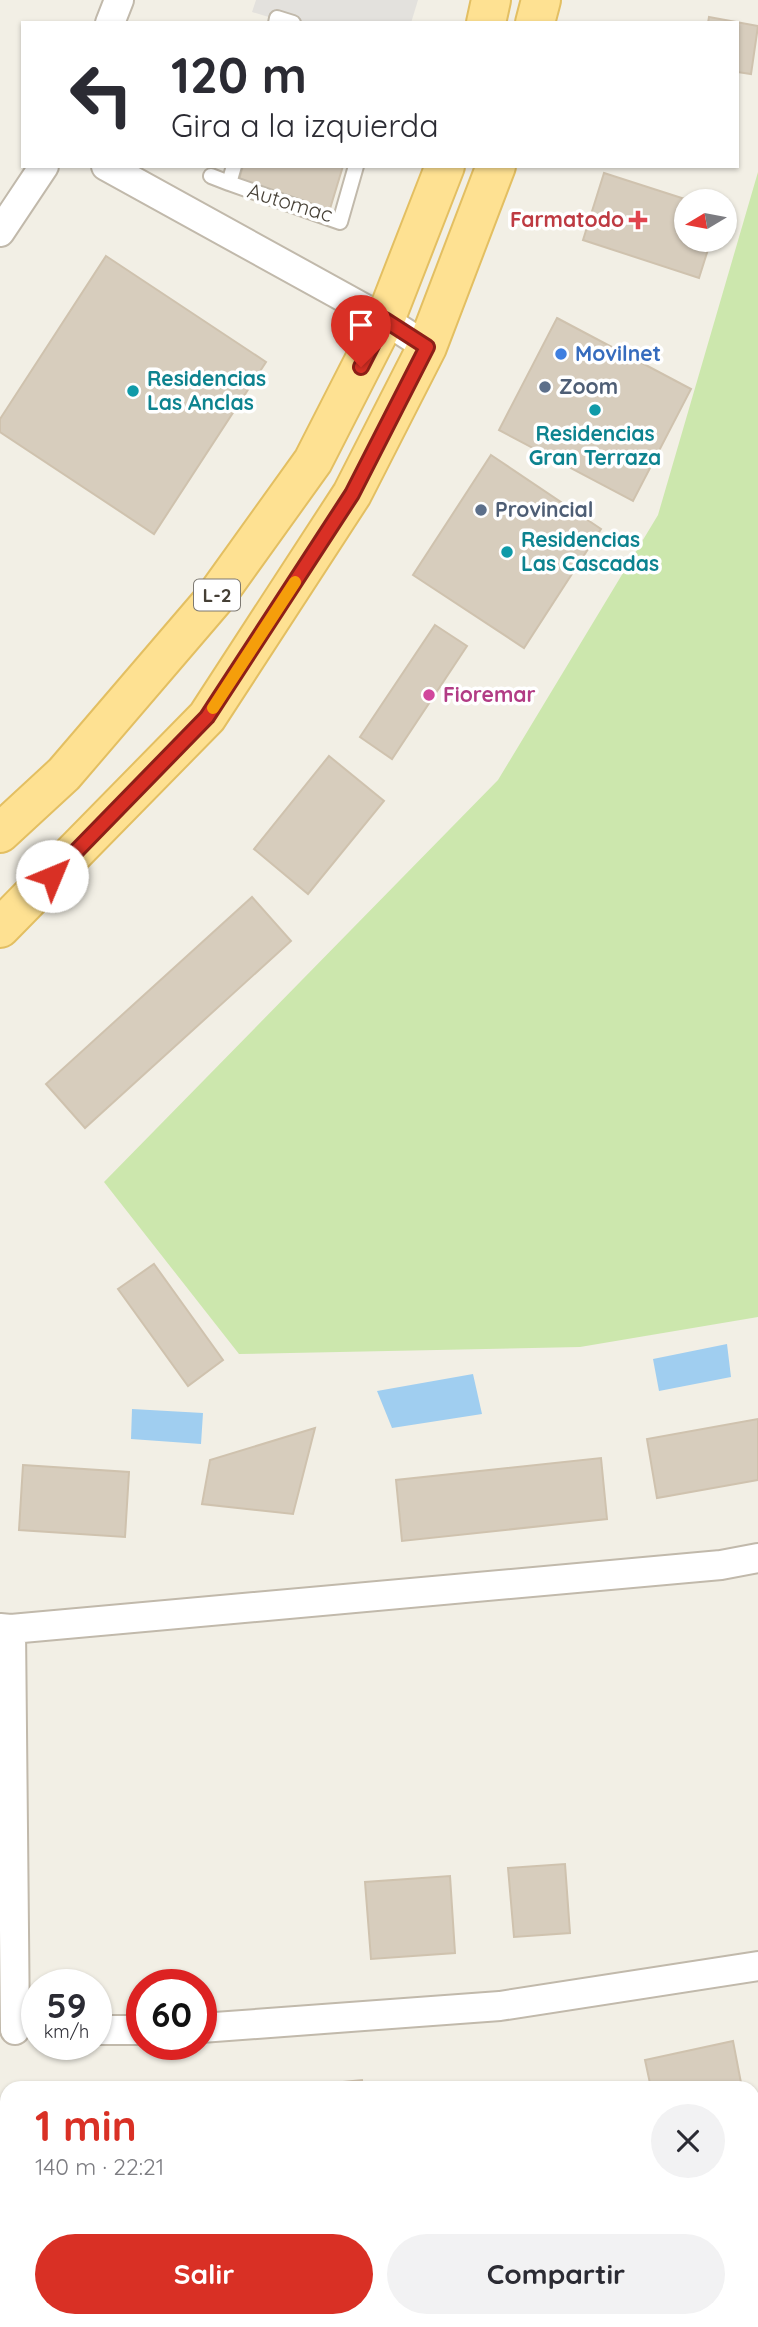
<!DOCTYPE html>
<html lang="es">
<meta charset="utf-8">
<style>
:root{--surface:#fff;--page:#f2f2f3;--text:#2b2b33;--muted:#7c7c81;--accent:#d93025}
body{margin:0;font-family:Quicksand,sans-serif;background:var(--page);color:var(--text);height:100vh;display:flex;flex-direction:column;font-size:26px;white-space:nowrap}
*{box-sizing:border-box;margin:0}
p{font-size:23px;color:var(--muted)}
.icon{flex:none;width:38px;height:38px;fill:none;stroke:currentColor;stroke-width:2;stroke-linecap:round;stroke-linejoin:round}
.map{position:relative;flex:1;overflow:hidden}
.drawer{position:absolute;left:0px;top:2081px;width:760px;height:247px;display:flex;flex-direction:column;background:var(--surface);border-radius:21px 21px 0 0;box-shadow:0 2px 5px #0004}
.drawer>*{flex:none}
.guide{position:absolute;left:21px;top:21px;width:718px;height:147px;border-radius:0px;box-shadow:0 2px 5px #0004;background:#fff;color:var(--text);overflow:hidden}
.needle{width:46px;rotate:260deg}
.buttons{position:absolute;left:674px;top:189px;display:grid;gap:14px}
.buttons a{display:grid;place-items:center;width:63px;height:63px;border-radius:50%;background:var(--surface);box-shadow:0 2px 5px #0004;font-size:35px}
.speed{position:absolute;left:21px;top:1969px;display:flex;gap:14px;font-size:35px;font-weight:700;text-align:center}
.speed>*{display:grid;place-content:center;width:91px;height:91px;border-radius:50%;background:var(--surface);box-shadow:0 2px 5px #0004;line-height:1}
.speed small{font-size:18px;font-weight:400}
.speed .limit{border:10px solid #d22;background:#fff;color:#111}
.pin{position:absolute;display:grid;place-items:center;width:60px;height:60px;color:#fff;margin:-72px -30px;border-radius:50% 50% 50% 0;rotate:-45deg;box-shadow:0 0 7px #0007}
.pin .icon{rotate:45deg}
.me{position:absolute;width:77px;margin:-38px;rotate:45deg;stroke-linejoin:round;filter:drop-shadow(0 0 5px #0008)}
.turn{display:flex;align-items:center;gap:24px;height:147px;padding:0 35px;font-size:32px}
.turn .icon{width:91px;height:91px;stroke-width:2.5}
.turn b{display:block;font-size:49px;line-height:60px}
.round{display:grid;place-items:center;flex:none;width:74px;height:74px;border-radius:37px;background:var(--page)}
.headline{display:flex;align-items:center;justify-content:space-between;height:119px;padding:0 35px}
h1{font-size:42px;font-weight:800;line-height:52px;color:var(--accent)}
.primary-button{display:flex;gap:14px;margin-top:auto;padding:14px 35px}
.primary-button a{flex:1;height:80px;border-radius:42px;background:var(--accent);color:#fff;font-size:28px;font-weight:800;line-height:80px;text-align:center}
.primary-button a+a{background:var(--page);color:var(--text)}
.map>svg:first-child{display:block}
</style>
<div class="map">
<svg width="758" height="2327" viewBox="0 0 758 2327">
<rect width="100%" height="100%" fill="#f2efe5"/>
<!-- green -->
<path fill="#cce7ad" d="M 758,172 L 758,1317 L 580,1347 L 239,1354 L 104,1182 L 498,780 L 658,515 Z"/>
<!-- parking -->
<path fill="#e3e1dd" d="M 256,0 L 418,0 L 411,23 L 288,23 L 252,12 Z"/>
<!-- water -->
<path fill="#a0cef0" d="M 727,1344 L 731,1377 L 659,1391 L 653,1359 Z
M 473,1374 L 482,1414 L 392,1428 L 377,1391 Z
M 132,1409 L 203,1413 L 201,1444 L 131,1439 Z"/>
<!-- building -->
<path fill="#d7cdbd" stroke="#cfc2ae" stroke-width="2" d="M 709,17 L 758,26 L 751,74 L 737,72 L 737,23 L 708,23 Z
M 243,166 L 343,166 L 329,212 L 238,183 Z
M 604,173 L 691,201 L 686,201 L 686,240 L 711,240 L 699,278 L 583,240 Z
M 106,256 L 266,362 L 154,534 L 0,432 L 0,419 Z
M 557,318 L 691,389 L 633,501 L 499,430 Z
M 491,455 L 601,529 L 524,648 L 413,575 Z
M 435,625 L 467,646 L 392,759 L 360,737 Z
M 329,756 L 384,801 L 308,894 L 254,849 Z
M 252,897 L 291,941 L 85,1128 L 46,1084 Z
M 154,1264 L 223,1360 L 188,1386 L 118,1289 Z
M 758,1419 L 758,1480 L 657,1498 L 647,1439 Z
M 315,1428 L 293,1514 L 202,1504 L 210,1460 Z
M 601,1458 L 607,1519 L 402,1541 L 396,1480 Z
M 23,1465 L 129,1472 L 125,1537 L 19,1530 Z
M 565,1864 L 570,1933 L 514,1937 L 508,1868 Z
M 450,1876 L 455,1953 L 371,1959 L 365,1882 Z
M 733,2041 L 742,2088 L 651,2088 L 645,2060 Z
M 362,2080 L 363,2088 L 303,2088 L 303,2086 Z
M 752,2306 L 758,2306 L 758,2327 L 723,2327 L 723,2320 L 752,2320 Z
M 271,2320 L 331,2320 L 332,2327 L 272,2327 Z
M 352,2320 L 427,2320 L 427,2327 L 353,2327 Z
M 450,2320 L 511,2320 L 511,2327 L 450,2327 Z
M 540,2320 L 587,2320 L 587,2327 L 541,2327 Z"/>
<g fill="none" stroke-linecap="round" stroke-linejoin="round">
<!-- service casing -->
<g stroke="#c1b9ab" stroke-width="18">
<path id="service" d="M 276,23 L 277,18 L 293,23
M 234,166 L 229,183 L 340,222 L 356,166
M 211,176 L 229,183"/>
</g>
<!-- minor casing -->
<g stroke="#c1b9ab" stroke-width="32">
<path id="minor" d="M 110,23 L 119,0
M 106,166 L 385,320 L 427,347
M 0,232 L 44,166
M 0,1628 L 11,1629 L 721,1565 L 758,1558
M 11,1629 L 15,2030
M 201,2028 L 500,2006 L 758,1966
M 96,2030 L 142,2030"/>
</g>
<!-- primary casing -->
<g stroke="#e3bf62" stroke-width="42">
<path id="primary" d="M 486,23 L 491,0
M 535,23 L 541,0
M 0,833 L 64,774 L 214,599 L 313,461 L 385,320 L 445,166
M 0,928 L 207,717 L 352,494 L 427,347 L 496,166"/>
</g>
<!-- service -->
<use href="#service" stroke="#fff" stroke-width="14"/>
<!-- minor -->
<use href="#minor" stroke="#fff" stroke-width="28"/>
<!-- primary -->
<use href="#primary" stroke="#fee192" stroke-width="38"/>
</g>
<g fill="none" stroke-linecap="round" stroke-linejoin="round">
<!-- route casing -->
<g stroke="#8d1f18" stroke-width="18">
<path id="route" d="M 52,876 L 207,717 L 352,494 L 427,347 L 385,320 L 361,367"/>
</g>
<!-- route -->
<use href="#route" stroke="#d93025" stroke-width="12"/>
<!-- slow -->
<path stroke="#f59e0b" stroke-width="12" d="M 213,708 L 295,582"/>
</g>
<!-- markers -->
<path fill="#e0444e" stroke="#fff" stroke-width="2.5" d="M634.5 209.5h7v7h7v7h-7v7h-7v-7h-7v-7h7z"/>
<circle fill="#3f7fe0" stroke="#fff" stroke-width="2.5" cx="561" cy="354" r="7"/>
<g fill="#5c6f8a" stroke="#fff" stroke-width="2.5">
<circle cx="545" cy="387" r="7"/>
<circle cx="481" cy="510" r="7"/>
</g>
<g fill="#0f9aa8" stroke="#fff" stroke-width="2.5">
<circle cx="133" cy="391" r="7"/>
<circle cx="595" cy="410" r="7"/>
<circle cx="507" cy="552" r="7"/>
</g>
<circle fill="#d1479c" stroke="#fff" stroke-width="2.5" cx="429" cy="695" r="7"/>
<g text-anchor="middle" stroke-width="7" stroke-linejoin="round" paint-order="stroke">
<!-- shield labels -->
<rect fill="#fff" stroke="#7d7972" stroke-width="2" x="194" y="579.5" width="46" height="31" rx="5"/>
<g font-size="19" font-weight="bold" fill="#453f35">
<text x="217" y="602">L-2</text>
</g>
<!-- street labels -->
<g font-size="21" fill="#453f35" stroke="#fff">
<text transform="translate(290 203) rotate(17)" y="7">Automac</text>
</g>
<!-- health labels -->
<g font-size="21" font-weight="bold" fill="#be3a42" stroke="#fff" text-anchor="end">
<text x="624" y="227">Farmatodo</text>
</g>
<!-- shop labels -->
<g font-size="21" font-weight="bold" fill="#366cbe" stroke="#fff" text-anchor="start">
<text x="575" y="361">Movilnet</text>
</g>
<!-- culture labels -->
<g font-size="21" font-weight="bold" fill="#0d838f" stroke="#fff" text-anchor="start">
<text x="147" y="386">Residencias<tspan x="147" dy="24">Las Anclas</tspan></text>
<text x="595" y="441" text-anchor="middle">Residencias<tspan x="595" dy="24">Gran Terraza</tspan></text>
<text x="521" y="547">Residencias<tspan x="521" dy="24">Las Cascadas</tspan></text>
</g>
<!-- service labels -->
<g font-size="21" font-weight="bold" fill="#4e5e75" stroke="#fff" text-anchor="start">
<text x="559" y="394">Zoom</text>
<text x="495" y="517">Provincial</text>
</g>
<!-- hotel labels -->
<g font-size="21" font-weight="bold" fill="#b23c85" stroke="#fff" text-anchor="start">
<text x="443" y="702">Fioremar</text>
</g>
</g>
</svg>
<div class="buttons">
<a><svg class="needle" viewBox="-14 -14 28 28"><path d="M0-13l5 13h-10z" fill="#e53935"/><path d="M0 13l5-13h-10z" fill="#7c7c81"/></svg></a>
</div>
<div class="speed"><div>59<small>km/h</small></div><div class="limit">60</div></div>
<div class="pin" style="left:361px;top:367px;background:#d93025"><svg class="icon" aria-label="arrive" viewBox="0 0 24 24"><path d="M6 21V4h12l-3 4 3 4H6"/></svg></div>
<svg class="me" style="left:52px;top:876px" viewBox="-20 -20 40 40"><circle r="19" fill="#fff"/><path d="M0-13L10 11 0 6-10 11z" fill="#d93025"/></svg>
<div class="guide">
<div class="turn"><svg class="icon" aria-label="left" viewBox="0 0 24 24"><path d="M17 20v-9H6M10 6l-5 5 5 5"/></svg><div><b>120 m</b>Gira a la izquierda</div></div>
</div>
<section class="drawer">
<div class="headline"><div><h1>1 min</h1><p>140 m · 22:21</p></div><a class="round"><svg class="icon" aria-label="close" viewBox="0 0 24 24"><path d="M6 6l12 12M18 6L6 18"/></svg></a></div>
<div class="primary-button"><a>Salir</a><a>Compartir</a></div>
</section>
</div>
